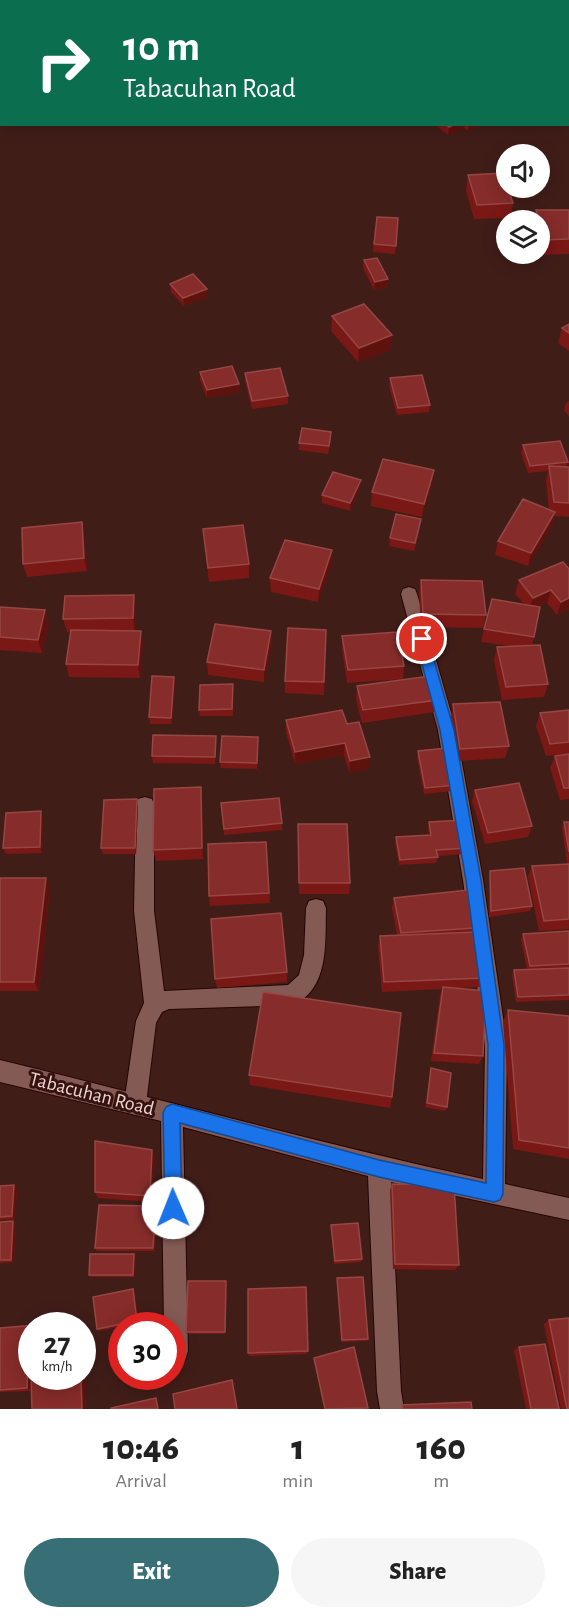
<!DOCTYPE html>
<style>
:root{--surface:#fff;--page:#f6f6f6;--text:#222;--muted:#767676;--accent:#386e76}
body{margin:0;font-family:"Alegreya Sans",sans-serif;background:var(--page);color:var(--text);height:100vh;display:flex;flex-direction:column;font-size:22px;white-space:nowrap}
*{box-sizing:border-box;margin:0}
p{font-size:20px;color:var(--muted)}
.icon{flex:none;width:33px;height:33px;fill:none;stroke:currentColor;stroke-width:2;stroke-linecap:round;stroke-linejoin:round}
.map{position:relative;height:1409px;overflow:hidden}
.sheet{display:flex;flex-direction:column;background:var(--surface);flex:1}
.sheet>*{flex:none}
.hud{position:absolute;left:0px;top:0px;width:570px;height:126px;box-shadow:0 3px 15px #0003;background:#0b6e4f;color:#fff;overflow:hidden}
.controls{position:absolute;left:496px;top:144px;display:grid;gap:12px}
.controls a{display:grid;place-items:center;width:54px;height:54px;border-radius:50%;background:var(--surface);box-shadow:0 3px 15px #0003;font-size:30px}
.speed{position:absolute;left:18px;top:1312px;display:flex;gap:12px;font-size:30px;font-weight:700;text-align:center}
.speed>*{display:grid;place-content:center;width:78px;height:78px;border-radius:50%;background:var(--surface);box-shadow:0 3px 15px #0003;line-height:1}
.speed small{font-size:15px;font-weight:400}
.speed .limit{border:9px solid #d22;background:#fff;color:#111}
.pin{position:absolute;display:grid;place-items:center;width:51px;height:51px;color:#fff;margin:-26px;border:3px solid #fff;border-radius:50%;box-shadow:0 2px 6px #0007}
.me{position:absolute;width:66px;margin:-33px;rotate:359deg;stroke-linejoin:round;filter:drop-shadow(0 0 4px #0008)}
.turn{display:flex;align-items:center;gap:21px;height:126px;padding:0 24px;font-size:27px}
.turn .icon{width:78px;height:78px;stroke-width:2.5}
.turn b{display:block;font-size:42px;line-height:51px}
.eta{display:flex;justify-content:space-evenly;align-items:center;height:102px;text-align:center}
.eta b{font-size:36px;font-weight:800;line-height:42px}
.button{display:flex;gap:12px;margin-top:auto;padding:12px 24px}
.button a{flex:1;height:69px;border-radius:36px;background:var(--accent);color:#fff;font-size:24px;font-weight:800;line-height:69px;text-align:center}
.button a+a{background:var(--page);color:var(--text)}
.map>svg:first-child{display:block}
</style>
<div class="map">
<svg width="569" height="1409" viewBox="0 0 569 1409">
<rect width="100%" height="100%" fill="#411d18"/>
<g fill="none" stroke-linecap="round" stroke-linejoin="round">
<!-- lane casing -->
<g stroke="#260504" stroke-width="2">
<path id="lane" d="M 145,797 L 152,799 L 154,805 L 154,911 L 164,991 L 288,985 L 299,975 L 304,955 L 306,908 L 309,901 L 316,899 L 323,901 L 326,908 C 325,942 330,990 292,1005 L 169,1009 L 162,1012 L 156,1023 L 146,1104 L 143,1112 L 135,1115 L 127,1112 L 124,1104 L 136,1021 L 144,1003 L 134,911 L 136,805 L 138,799 Z"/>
</g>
<!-- street casing -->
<g stroke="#260504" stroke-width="2">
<path id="street" d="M 409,587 L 415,589 L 417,594 L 456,730 L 483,880 L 507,1045 L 505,1184 L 569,1198 L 569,1220 L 391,1182 L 401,1391 L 404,1409 L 380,1409 L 377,1391 L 368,1176 L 183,1127 L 188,1351 L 185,1360 L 176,1363 L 172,1362 L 172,1326 L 164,1326 L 161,1121 L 0,1082 L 0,1060 C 161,1099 321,1144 483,1179 L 485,1045 L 463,880 L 438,730 L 401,594 L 403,589 Z"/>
</g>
<!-- lane -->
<use href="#lane" fill="#845a54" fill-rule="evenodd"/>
<!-- street -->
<use href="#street" fill="#845a54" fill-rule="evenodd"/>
</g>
<!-- wall -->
<path fill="#7a1816" d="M 434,124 L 483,124 L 468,131 L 464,128 L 448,135 Z
M 468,175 L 513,203 L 510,218 L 474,219 L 466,190 Z
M 536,210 L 569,210 L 569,254 L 540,255 L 540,220 L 534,220 Z
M 377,217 L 398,218 L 395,254 L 373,252 Z
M 364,260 L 388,287 L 374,290 L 363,268 Z
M 170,284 L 207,289 L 207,297 L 184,306 L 171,292 Z
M 332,316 L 392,335 L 390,350 L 358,362 L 331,331 Z
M 569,324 L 569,351 L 558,343 L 562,328 Z
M 200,372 L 239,392 L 207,398 L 200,380 Z
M 245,373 L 288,396 L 288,404 L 252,409 L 245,381 Z
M 390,378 L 430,405 L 429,412 L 397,415 L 389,386 Z
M 569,401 L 569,417 L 564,410 L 566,403 Z
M 331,432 L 331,440 L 328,454 L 299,450 L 299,443 Z
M 523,445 L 568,462 L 566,467 L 569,467 L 569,517 L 554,516 L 552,526 L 528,566 L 495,555 L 498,541 L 549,510 L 546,480 L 548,471 L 528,473 L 521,453 Z
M 434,470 L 432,484 L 422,517 L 371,506 L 372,492 Z
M 360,487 L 350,511 L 322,503 L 322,495 Z
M 420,527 L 414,551 L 389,546 L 390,538 Z
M 203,529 L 249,564 L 249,578 L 209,582 Z
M 85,536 L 87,571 L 27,577 L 23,564 Z
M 563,562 L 569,609 L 557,615 L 547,603 L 538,607 L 534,637 L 532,645 L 548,684 L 544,697 L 502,700 L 494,660 L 497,647 L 509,646 L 481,642 L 484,629 L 524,604 L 515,594 L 519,580 Z
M 332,564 L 318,602 L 271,592 L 270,578 Z
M 421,580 L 486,615 L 483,628 L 421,627 L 419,594 Z
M 0,607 L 45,610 L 49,624 L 42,653 L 0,650 Z
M 136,608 L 135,631 L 141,631 L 143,644 L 140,678 L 69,677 L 66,664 L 70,632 L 67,632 L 63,619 Z
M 326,630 L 324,695 L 285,693 L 285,681 Z
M 271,631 L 272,644 L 264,682 L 208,675 L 207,662 Z
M 342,636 L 404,666 L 403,679 L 347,683 L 342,649 Z
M 175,684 L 172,724 L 150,724 L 149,717 Z
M 357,686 L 437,700 L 435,712 L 362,723 L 356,699 Z
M 233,691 L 233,716 L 200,716 L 199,710 Z
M 453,704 L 509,746 L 505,758 L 458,761 L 451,717 Z
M 569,710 L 569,754 L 546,756 L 536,726 L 540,713 Z
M 286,720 L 347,724 L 370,757 L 368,769 L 349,773 L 344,755 L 295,764 L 286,732 Z
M 258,737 L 257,769 L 221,768 L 220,762 Z
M 216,742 L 215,764 L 153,763 L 152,756 Z
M 418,751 L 455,785 L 453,791 L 424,794 L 417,757 Z
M 569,754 L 569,799 L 560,800 L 550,768 L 555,756 Z
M 475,790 L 532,826 L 528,837 L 485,844 L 472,801 Z
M 202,799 L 203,859 L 156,861 L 153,850 Z
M 221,803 L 282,823 L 282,830 L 224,835 Z
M 138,806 L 136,854 L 103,854 L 101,848 Z
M 43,817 L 42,853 L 6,854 L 3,848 Z
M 429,822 L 468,848 L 467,854 L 438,856 L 436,863 L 399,865 L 395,843 L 396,837 L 429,835 L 428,828 Z
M 564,822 L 569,822 L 569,929 L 539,931 L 528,877 L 532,866 L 567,864 L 562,828 Z
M 298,824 L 350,883 L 349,894 L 299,894 Z
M 266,842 L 270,903 L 210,906 L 209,896 Z
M 490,871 L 532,906 L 530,911 L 489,917 L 489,877 Z
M 0,878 L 50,889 L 39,991 L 0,991 Z
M 394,898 L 474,928 L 473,932 L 484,978 L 480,987 L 458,988 L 483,1056 L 479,1064 L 431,1061 L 440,996 L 442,989 L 382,992 L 378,946 L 380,936 L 397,935 L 392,908 Z
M 569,931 L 569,1000 L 516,1002 L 512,975 L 514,970 L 527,969 L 521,939 L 523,934 Z
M 287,972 L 287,982 L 217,988 L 215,979 Z
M 508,1010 L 569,1016 L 569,1159 L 513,1149 L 503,1022 Z
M 431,1068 L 447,1107 L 445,1111 L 425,1107 L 430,1073 Z
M 249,1075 L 392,1097 L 390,1108 L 250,1085 Z
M 155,1157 L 152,1202 L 98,1198 L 95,1192 Z
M 392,1184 L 459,1265 L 455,1270 L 393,1269 L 390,1190 Z
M 14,1185 L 17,1189 L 15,1219 L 0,1220 L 0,1186 Z
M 156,1206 L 158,1209 L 155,1251 L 97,1251 L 95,1248 Z
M 13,1221 L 16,1224 L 14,1262 L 0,1263 L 0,1222 Z
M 331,1225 L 362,1259 L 361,1262 L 334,1264 Z
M 134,1254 L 136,1256 L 135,1277 L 91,1277 L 89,1275 Z
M 337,1278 L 368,1339 L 367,1341 L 341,1342 Z
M 227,1283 L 225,1334 L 187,1334 L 186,1332 Z
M 135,1291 L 138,1323 L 99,1331 L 97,1329 Z
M 549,1320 L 569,1409 L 561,1409 L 544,1324 Z
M 32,1326 L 32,1377 L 84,1371 L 86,1409 L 32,1409 L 31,1391 L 0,1392 L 0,1328 Z
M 519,1347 L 559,1409 L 526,1409 L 514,1350 Z
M 308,1351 L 307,1354 L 249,1356 L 248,1353 Z
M 314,1358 L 368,1409 L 325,1409 Z"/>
<!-- shaded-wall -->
<path fill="#5e120e" d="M 455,124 L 464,124 L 464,128 L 448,135 L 449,127 Z
M 469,124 L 483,124 L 468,131 Z
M 388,279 L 388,287 L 374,290 L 375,282 Z
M 207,289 L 207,297 L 184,306 L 183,298 Z
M 392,335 L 390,350 L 358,362 L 359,348 Z
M 239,384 L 239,392 L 207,398 L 207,390 Z
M 434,470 L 432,484 L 422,517 L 424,504 Z
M 361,480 L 360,487 L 350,511 L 350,503 Z
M 555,512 L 552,526 L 528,566 L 531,553 Z
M 82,522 L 85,536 L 87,571 L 84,558 Z
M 332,550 L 332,564 L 318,602 L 319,589 Z
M 551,590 L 547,603 L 529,611 L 533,598 Z
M 134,595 L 136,608 L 135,631 L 133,618 Z
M 569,598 L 569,609 L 557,615 L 561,602 Z
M 45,610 L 49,624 L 42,653 L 38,640 Z
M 141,631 L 143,644 L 140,678 L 138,665 Z
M 271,631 L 272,644 L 264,682 L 264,670 Z
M 174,677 L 175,684 L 172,724 L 171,718 Z
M 345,743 L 344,755 L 295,764 L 295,752 Z
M 370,757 L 368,769 L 349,773 L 350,761 Z
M 201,787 L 202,799 L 203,859 L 202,848 Z
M 137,799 L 138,806 L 136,854 L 135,848 Z
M 41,811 L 43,817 L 42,853 L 40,847 Z
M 46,878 L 50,889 L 39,991 L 34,982 Z
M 152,1150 L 155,1157 L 152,1202 L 150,1196 Z
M 14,1185 L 17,1189 L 15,1219 L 12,1216 Z
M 156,1206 L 158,1209 L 155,1251 L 153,1248 Z
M 13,1221 L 16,1224 L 14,1262 L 11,1260 Z
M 134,1254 L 136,1256 L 135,1277 L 133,1275 Z
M 226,1281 L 227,1283 L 225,1334 L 225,1332 Z
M 133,1289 L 135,1291 L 138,1323 L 137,1321 Z
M 28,1367 L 32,1370 L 32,1390 L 27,1388 Z
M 82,1369 L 84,1371 L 86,1409 L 82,1409 L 81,1377 L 82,1377 Z"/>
<!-- building -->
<path fill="#862c2a" stroke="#964744" stroke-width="1.5" d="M 445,124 L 455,124 L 449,127 Z
M 504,173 L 507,183 L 507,188 L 508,188 L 513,203 L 477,205 L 468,175 Z
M 536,210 L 569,210 L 569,239 L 543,240 L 540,227 L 540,220 L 538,220 Z
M 377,217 L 398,218 L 396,246 L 374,244 Z
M 377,258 L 388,279 L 375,282 L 364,260 Z
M 193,274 L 207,289 L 183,298 L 170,284 Z
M 364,304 L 392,335 L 359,348 L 332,316 Z
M 569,324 L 569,333 L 562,328 Z
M 232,366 L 239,384 L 207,390 L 200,372 Z
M 280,368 L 288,396 L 252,401 L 245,373 Z
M 422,375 L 430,405 L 398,408 L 390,378 Z
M 302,428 L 331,432 L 329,446 L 299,443 Z
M 560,441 L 568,462 L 530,466 L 523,445 Z
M 383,459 L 434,470 L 424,504 L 372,492 Z
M 549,466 L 569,467 L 569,503 L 554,502 Z
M 333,472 L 361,480 L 350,503 L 322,495 Z
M 523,499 L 555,512 L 531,553 L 498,541 Z
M 396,514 L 421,519 L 415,543 L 390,538 Z
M 82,522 L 84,558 L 23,564 L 22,528 Z
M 243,525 L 249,564 L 208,568 L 203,529 Z
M 285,540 L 332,550 L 319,589 L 270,578 Z
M 563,562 L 569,569 L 569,598 L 561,602 L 551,590 L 533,598 L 519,580 Z
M 421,580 L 482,581 L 486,615 L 423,614 Z
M 134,595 L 133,618 L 63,619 L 65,596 Z
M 492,599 L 540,607 L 534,637 L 484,629 Z
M 0,607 L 45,610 L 38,640 L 0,637 Z
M 215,624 L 271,631 L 264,670 L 207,662 Z
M 288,628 L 326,630 L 324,682 L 285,681 Z
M 71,630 L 141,631 L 138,665 L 66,664 Z
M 398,632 L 404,666 L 348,670 L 342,636 Z
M 540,645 L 548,684 L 506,687 L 497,647 Z
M 152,676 L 174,677 L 171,718 L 149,717 Z
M 430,676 L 437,700 L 363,710 L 357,686 Z
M 233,684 L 232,709 L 199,710 L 200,685 Z
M 500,702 L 509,746 L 460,749 L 453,704 Z
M 342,710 L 347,724 L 359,722 L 370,757 L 350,761 L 345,743 L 295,752 L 286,720 Z
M 569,710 L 569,742 L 550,744 L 540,713 Z
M 153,735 L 216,736 L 215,757 L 152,756 Z
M 222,736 L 258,737 L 257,763 L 220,762 Z
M 447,748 L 455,785 L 425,788 L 418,751 Z
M 569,754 L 569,788 L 564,788 L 555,756 Z
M 519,783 L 532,826 L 488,833 L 475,790 Z
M 201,787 L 202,848 L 153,850 L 154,789 Z
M 279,798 L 282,823 L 224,829 L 221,803 Z
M 137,799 L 135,848 L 101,848 L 104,800 Z
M 41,811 L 40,847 L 3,848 L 6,813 Z
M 464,820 L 468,848 L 436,850 L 438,857 L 400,860 L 396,837 L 431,835 L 429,822 Z
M 564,822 L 569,822 L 569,852 Z
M 298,824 L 347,824 L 350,883 L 299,883 Z
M 266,842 L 269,893 L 209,896 L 208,844 Z
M 569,864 L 569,919 L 544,921 L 532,866 Z
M 524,868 L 532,906 L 491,911 L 490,871 Z
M 0,878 L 46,878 L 34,982 L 0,982 Z
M 468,890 L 474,928 L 401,933 L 394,898 Z
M 281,913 L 287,972 L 215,979 L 211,919 Z
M 569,931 L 569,964 L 530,966 L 523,934 Z
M 477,932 L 484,978 L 384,982 L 380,936 Z
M 569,968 L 569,995 L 518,997 L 514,970 Z
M 443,987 L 486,991 L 483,1056 L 434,1053 Z
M 263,992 L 401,1013 L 392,1097 L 249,1075 Z
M 508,1010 L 569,1016 L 569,1148 L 519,1140 Z
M 431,1068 L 451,1073 L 447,1107 L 427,1103 Z
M 95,1141 L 152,1150 L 150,1196 L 95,1192 Z
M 392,1184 L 454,1185 L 459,1265 L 395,1264 Z
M 14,1185 L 12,1216 L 0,1217 L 0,1186 Z
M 99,1205 L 156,1206 L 153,1248 L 95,1248 Z
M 13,1221 L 11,1260 L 0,1260 L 0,1222 Z
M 358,1223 L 362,1259 L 335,1261 L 331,1225 Z
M 90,1254 L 134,1254 L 133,1275 L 89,1275 Z
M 363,1277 L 368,1339 L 342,1340 L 337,1278 Z
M 188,1281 L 226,1281 L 225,1332 L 186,1332 Z
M 306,1287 L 308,1351 L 248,1353 L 248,1289 Z
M 133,1289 L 137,1321 L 97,1329 L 93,1297 Z
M 569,1318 L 569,1409 L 567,1409 L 549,1320 Z
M 60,1323 L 60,1326 L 32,1326 L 32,1367 L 28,1367 L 27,1388 L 0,1390 L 0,1328 Z
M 545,1344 L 559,1409 L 531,1409 L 519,1347 Z
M 354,1347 L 368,1408 L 325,1409 L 314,1358 Z
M 31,1375 L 32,1375 L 32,1377 L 81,1377 L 82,1409 L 32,1409 Z
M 232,1380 L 237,1409 L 175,1409 L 173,1394 Z
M 156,1398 L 158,1409 L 111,1409 L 111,1408 Z
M 471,1402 L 472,1409 L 403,1409 L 402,1405 Z"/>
<!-- route -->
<path fill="#1a73e8" stroke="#114b97" stroke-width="1.5" d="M 422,634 L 428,639 L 454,730 L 481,880 L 504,1045 L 503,1194 L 500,1200 L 494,1202 L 379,1177 L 180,1123 L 182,1208 L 179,1214 L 173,1217 L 167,1214 L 165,1208 L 163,1113 L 166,1107 L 172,1104 L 379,1160 L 486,1183 L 488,1045 L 466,880 L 440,730 L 415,639 Z"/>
<g text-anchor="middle" stroke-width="6" stroke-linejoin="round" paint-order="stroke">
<!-- near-street labels -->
<g font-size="20" fill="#edd4d0" stroke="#36130f">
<text transform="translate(92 1093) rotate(14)" y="7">Tabacuhan Road</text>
</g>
</g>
</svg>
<div class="controls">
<a><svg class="icon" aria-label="sound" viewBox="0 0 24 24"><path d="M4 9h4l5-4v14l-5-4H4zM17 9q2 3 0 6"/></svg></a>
<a><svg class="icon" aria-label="layers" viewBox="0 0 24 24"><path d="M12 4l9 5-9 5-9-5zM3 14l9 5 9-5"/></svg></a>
</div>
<div class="speed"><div>27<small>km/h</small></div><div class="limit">30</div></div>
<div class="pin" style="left:422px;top:639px;background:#d93025"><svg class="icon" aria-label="arrive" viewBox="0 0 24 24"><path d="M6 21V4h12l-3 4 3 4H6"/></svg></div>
<svg class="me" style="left:173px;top:1208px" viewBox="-20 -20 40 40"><circle r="19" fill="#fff"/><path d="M0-13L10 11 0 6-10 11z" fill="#1a73e8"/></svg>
<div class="hud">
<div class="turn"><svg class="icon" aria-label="right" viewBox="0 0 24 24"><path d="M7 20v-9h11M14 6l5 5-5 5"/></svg><div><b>10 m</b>Tabacuhan Road</div></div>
</div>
</div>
<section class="sheet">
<div class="eta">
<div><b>10:46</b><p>Arrival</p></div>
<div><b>1</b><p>min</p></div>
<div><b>160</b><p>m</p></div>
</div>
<div class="button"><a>Exit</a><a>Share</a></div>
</section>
